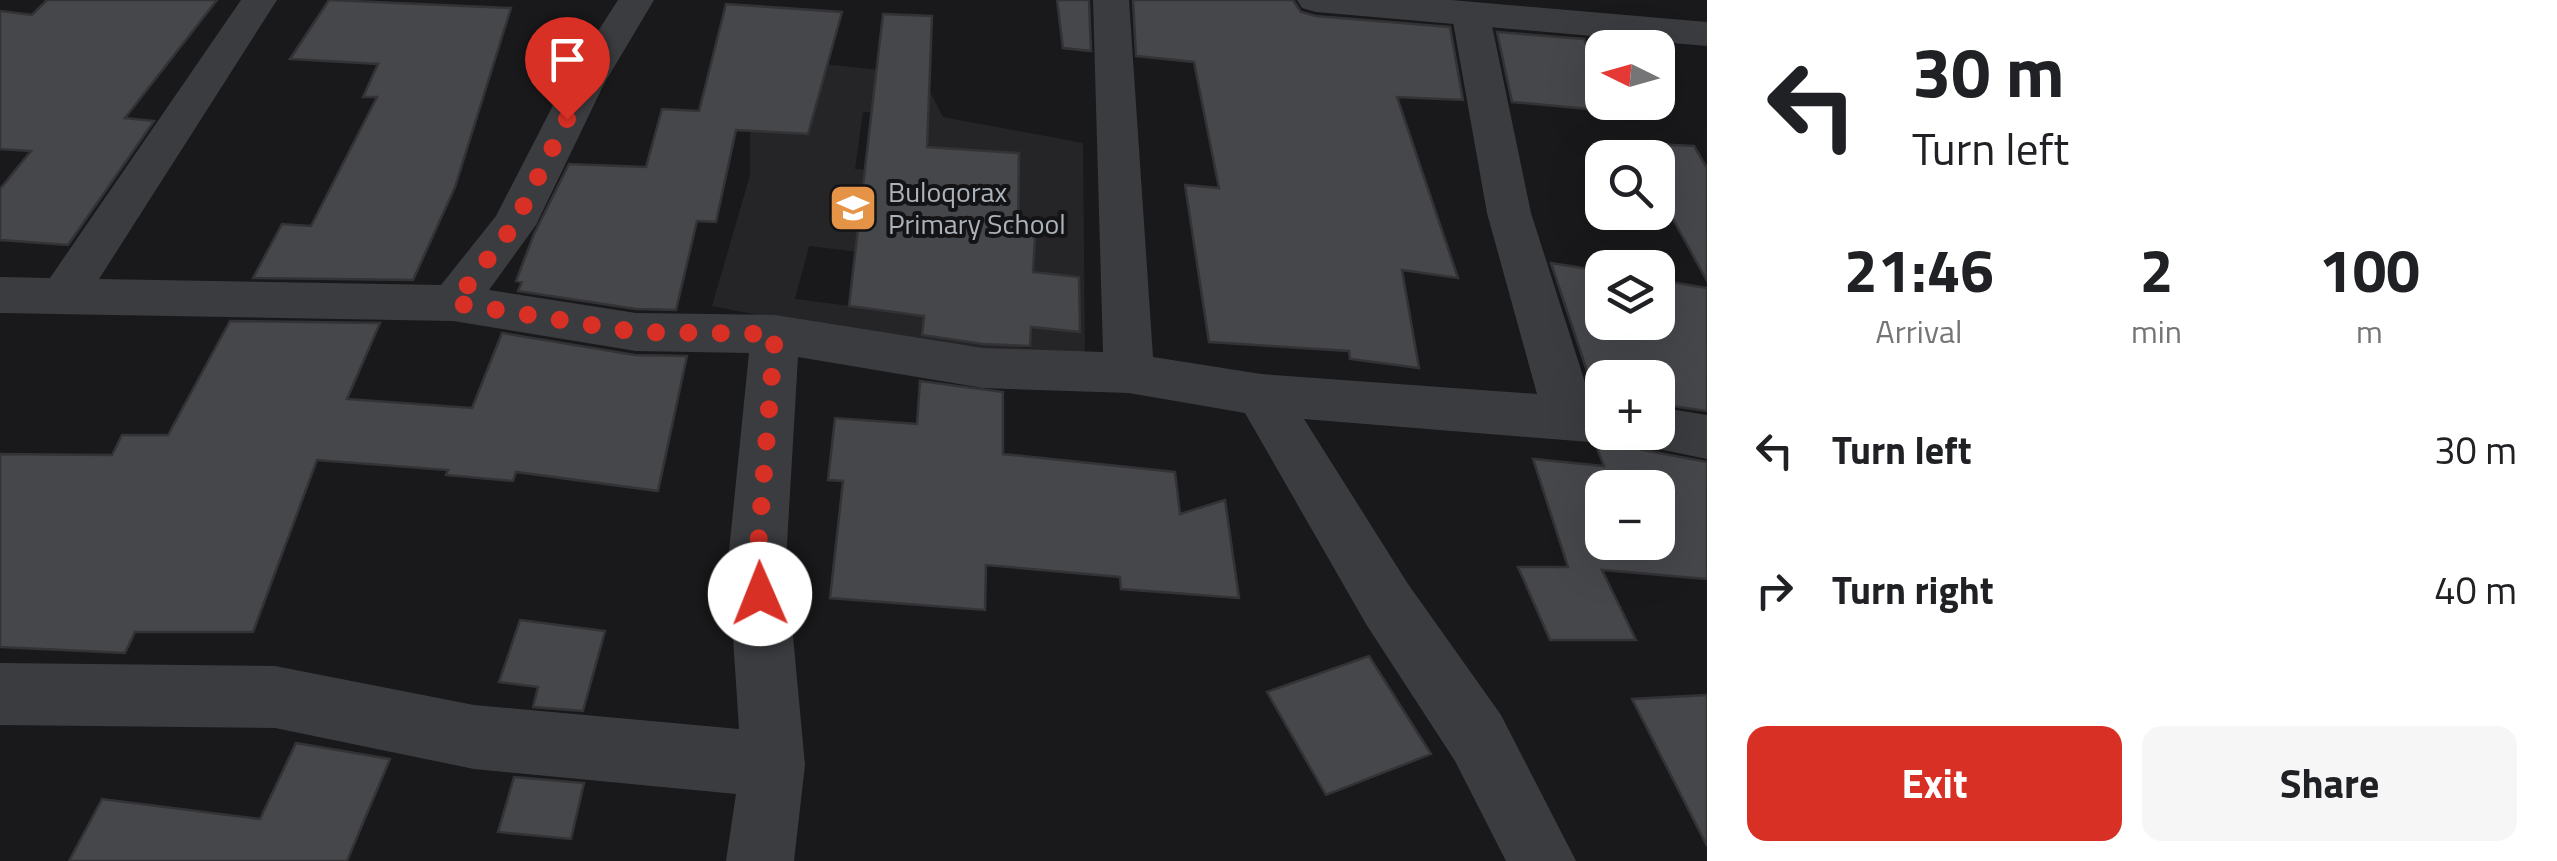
<!DOCTYPE html>
<meta charset="utf-8">
<style>
:root{--surface:#fff;--page:#f6f6f6;--text:#202124;--muted:#757577;--accent:#d93025}
body{margin:0;font-family:"Titillium Web",sans-serif;background:var(--page);color:var(--text);height:100vh;display:flex;flex-direction:column;font-size:38px;white-space:nowrap}
*{box-sizing:border-box;margin:0}
p{font-size:32px;color:var(--muted)}
.icon{flex:none;width:55px;height:55px;fill:none;stroke:currentColor;stroke-width:2;stroke-linecap:round;stroke-linejoin:round}
.map{position:relative;flex:1;overflow:hidden}
.panel{display:flex;flex-direction:column;background:var(--surface);width:850px}
.panel>*{flex:none}
.hud{background:#fff;color:var(--text);overflow:hidden}
.needle{width:65px;rotate:275deg}
.controls{position:absolute;left:1585px;top:30px;display:grid;gap:20px}
.controls a{display:grid;place-items:center;width:90px;height:90px;border-radius:20px;background:var(--surface);box-shadow:0 10px 40px #0002;font-size:50px}
.pin{position:absolute;display:grid;place-items:center;width:85px;height:85px;color:#fff;margin:-102px -42px;border-radius:50% 50% 50% 0;rotate:-45deg;box-shadow:0 0 10px #0007}
.pin .icon{rotate:45deg}
.me{position:absolute;width:110px;margin:-55px;rotate:359deg;stroke-linejoin:round;filter:drop-shadow(0 0 8px #0008)}
.turn{display:flex;align-items:center;gap:35px;height:210px;padding:0 40px;font-size:45px}
.turn .icon{width:130px;height:130px;stroke-width:2.5}
.turn b{display:block;font-size:70px;line-height:85px}
.eta{display:flex;justify-content:space-evenly;align-items:center;height:170px;text-align:center}
.eta b{font-size:60px;font-weight:700;line-height:70px}
.cta{display:flex;gap:20px;margin-top:auto;padding:20px 40px}
.cta a{flex:1;height:115px;border-radius:20px;background:var(--accent);color:#fff;font-size:40px;font-weight:700;line-height:115px;text-align:center}
.cta a+a{background:var(--page);color:var(--text)}
ul{padding:0;list-style:none}
li{display:flex;align-items:center;gap:30px;height:140px;padding:0 40px}
li div{flex:1}
li b{display:block;font-size:38px}
li em{font-style:normal}
main{display:flex;flex:1;min-height:0}
.map>svg:first-child{display:block}
</style>
<main>
<div class="map">
<svg width="1707" height="861" viewBox="0 0 1707 861">
<rect width="100%" height="100%" fill="#19191b"/>
<!-- built -->
<path fill="#252528" fill-rule="evenodd" d="M 793,61 L 921,74 L 943,117 L 1083,143 L 1085,351 L 1073,357 L 915,345 L 712,306 L 750,175 L 750,127 ZM 863,112 L 927,116 L 923,174 L 855,169 ZM 1035,236 L 1030,348 L 988,344 ZM 809,246 L 899,257 L 889,311 L 795,299 ZM 1038,273 L 1079,277 L 1079,332 L 1036,327 Z"/>
<!-- building -->
<path fill="#46474b" stroke="#333336" stroke-width="2.5" fill-rule="evenodd" d="M 47,0 L 217,0 L 125,118 L 154,121 L 68,245 L 0,240 L 0,189 L 31,151 L 0,149 L 0,11 L 32,15 Z
M 329,0 L 511,8 L 455,187 L 413,280 L 253,278 L 282,224 L 311,226 L 377,97 L 363,97 L 378,64 L 290,59 Z
M 1057,0 L 1089,0 L 1091,51 L 1063,48 Z
M 1133,0 L 1293,0 L 1301,12 L 1316,16 L 1450,27 L 1463,100 L 1397,97 L 1458,278 L 1402,270 L 1419,368 L 1350,359 L 1349,351 L 1209,342 L 1185,185 L 1219,188 L 1194,62 L 1136,56 Z
M 726,4 L 842,12 L 808,134 L 736,130 L 716,222 L 697,221 L 676,310 L 636,309 L 518,291 L 522,282 L 516,281 L 534,234 L 569,164 L 646,167 L 662,109 L 699,111 Z
M 883,14 L 932,16 L 927,147 L 1019,153 L 1018,234 L 1035,236 L 1033,272 L 1079,277 L 1080,332 L 1031,327 L 1030,346 L 983,344 L 922,335 L 924,316 L 849,306 Z
M 1497,32 L 1584,39 L 1602,76 L 1602,102 L 1615,102 L 1620,112 L 1512,102 Z
M 1630,143 L 1694,146 L 1707,168 L 1707,281 L 1658,192 L 1658,158 L 1638,158 Z
M 1551,263 L 1602,271 L 1602,322 L 1658,322 L 1658,280 L 1707,288 L 1707,411 L 1658,404 L 1658,378 L 1602,378 L 1602,395 L 1595,395 Z
M 230,321 L 380,323 L 347,399 L 472,408 L 502,333 L 635,355 L 687,356 L 658,491 L 516,472 L 513,481 L 446,475 L 448,470 L 317,460 L 253,632 L 135,632 L 125,653 L 0,647 L 0,454 L 112,455 L 122,435 L 168,435 Z
M 920,381 L 1003,392 L 1003,454 L 1175,472 L 1180,514 L 1225,500 L 1239,598 L 1121,589 L 1120,577 L 986,565 L 985,610 L 830,598 L 843,481 L 828,480 L 835,418 L 917,424 Z
M 1626,432 L 1631,432 L 1638,449 L 1707,462 L 1707,579 L 1602,570 L 1636,640 L 1550,640 L 1518,567 L 1568,567 L 1533,459 L 1604,466 L 1596,446 ZM 1602,488 L 1658,488 L 1658,542 L 1602,542 Z
M 520,620 L 605,631 L 583,711 L 533,707 L 538,687 L 499,682 Z
M 1369,656 L 1431,754 L 1326,795 L 1267,692 Z
M 1707,695 L 1707,846 L 1632,699 Z
M 296,743 L 390,759 L 347,861 L 69,861 L 102,799 L 260,819 Z
M 514,777 L 584,783 L 571,839 L 498,832 Z"/>
<g fill="none" stroke-linecap="round" stroke-linejoin="round">
<!-- minor -->
<path fill="#3a3c3f" fill-rule="evenodd" d="M 241,0 L 277,0 L 99,279 L 441,285 L 496,216 L 564,84 L 618,0 L 654,0 L 604,84 L 536,225 L 489,290 L 636,313 L 775,315 L 983,348 L 1103,352 L 1093,0 L 1129,0 L 1153,357 L 1261,374 L 1537,394 L 1487,213 L 1452,16 L 1458,8 L 1484,8 L 1490,16 L 1531,213 L 1590,398 L 1602,399 L 1602,432 L 1622,432 L 1602,443 L 1304,419 L 1408,584 L 1501,715 L 1576,861 L 1506,861 L 1455,761 L 1366,624 L 1245,413 L 1129,393 L 983,388 L 798,357 L 786,561 L 805,765 L 794,861 L 726,861 L 736,794 L 474,769 L 275,728 L 0,725 L 0,663 L 275,666 L 474,705 L 739,729 L 728,561 L 749,353 L 636,351 L 453,321 L 0,313 L 0,277 L 50,278 Z
M 1658,407 L 1707,415 L 1707,459 L 1639,445 L 1634,432 L 1658,432 Z"/>
<!-- tertiary -->
<path fill="#3a3c3f" fill-rule="evenodd" d="M 1297,0 L 1451,0 L 1707,22 L 1707,46 L 1316,12 L 1302,8 Z"/>
</g>
<g fill="none" stroke-linecap="round" stroke-linejoin="round">
<!-- route -->
<path stroke="#d93025" stroke-width="18" stroke-dasharray="0 32.4" d="M 567,119 L 514,225 L 454,303 L 636,332 L 775,334 L 757,560 L 760,594"/>
</g>
<!-- icons -->
<defs>
<g id="school-square" transform="scale(2.5)"><rect x="-9" y="-9" width="18" height="18" rx="4" fill="#e59347" stroke="#141416"/><path d="M0-5L7-2L0 1L-7-2ZM-4 1L0 2.5L4 1V4Q0 6-4 4Z" fill="#fff"/></g>
</defs>
<g fill-rule="evenodd">
<use href="#school-square" x="853" y="208"/>
</g>
<g text-anchor="middle" stroke-width="8" stroke-linejoin="round" paint-order="stroke">
<!-- poi labels -->
<g font-size="28" fill="#acb2b9" stroke="#141416" text-anchor="start">
<text x="888" y="202">Buloqorax<tspan x="888" dy="32">Primary School</tspan></text>
</g>
</g>
</svg>
<div class="controls">
<a><svg class="needle" viewBox="-14 -14 28 28"><path d="M0-13l5 13h-10z" fill="#e53935"/><path d="M0 13l5-13h-10z" fill="#757577"/></svg></a>
<a><svg class="icon" aria-label="search" viewBox="0 0 24 24"><circle cx="10" cy="10" r="6"/><path d="M15 15l6 6"/></svg></a>
<a><svg class="icon" aria-label="layers" viewBox="0 0 24 24"><path d="M12 4l9 5-9 5-9-5zM3 14l9 5 9-5"/></svg></a>
<a>+</a>
<a>−</a>
</div>
<div class="pin" style="left:567px;top:119px;background:#d93025"><svg class="icon" aria-label="arrive" viewBox="0 0 24 24"><path d="M6 21V4h12l-3 4 3 4H6"/></svg></div>
<svg class="me" style="left:760px;top:594px" viewBox="-20 -20 40 40"><circle r="19" fill="#fff"/><path d="M0-13L10 11 0 6-10 11z" fill="#d93025"/></svg>
</div>
<section class="panel">
<div class="hud">
<div class="turn"><svg class="icon" aria-label="left" viewBox="0 0 24 24"><path d="M17 20v-9H6M10 6l-5 5 5 5"/></svg><div><b>30 m</b>Turn left</div></div>
</div>
<div class="eta">
<div><b>21:46</b><p>Arrival</p></div>
<div><b>2</b><p>min</p></div>
<div><b>100</b><p>m</p></div>
</div>
<ul>
<li><svg class="icon" aria-label="left" viewBox="0 0 24 24"><path d="M17 20v-9H6M10 6l-5 5 5 5"/></svg><div><b>Turn left</b></div><em>30 m</em></li>
<li><svg class="icon" aria-label="right" viewBox="0 0 24 24"><path d="M7 20v-9h11M14 6l5 5-5 5"/></svg><div><b>Turn right</b></div><em>40 m</em></li>
</ul>
<div class="cta"><a>Exit</a><a>Share</a></div>
</section>
</main>
